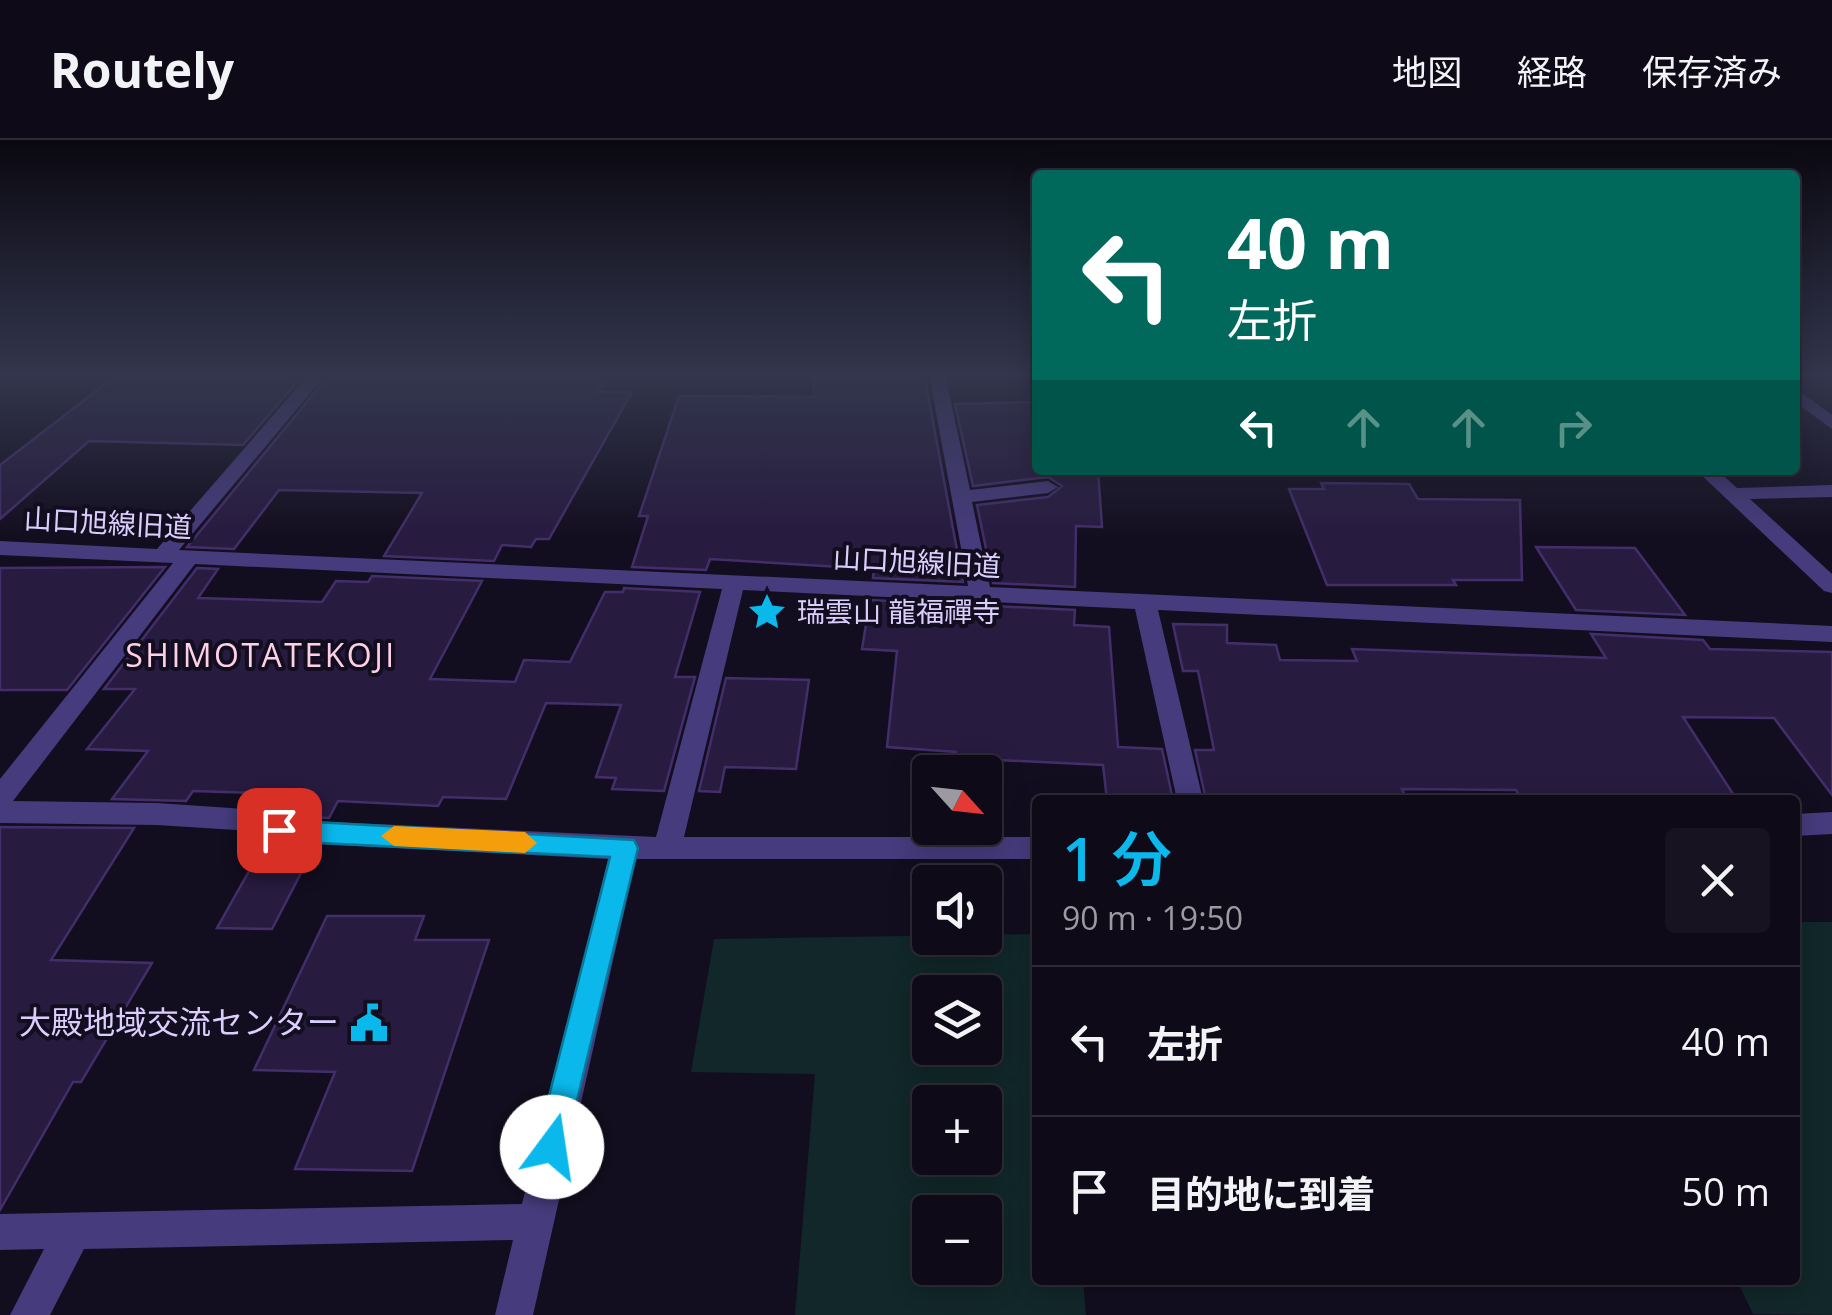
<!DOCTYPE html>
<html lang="ja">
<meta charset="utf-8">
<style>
:root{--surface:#0e0a17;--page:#171320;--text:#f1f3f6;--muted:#9b9aa1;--line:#2e2b36;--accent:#0bb8ec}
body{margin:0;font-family:"Open Sans","Noto Sans JP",sans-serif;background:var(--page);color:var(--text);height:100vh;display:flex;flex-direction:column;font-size:38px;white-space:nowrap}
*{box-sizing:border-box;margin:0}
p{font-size:32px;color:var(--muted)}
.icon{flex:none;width:55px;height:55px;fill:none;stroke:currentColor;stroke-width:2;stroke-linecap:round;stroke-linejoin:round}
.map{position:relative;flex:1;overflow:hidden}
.drawer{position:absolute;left:1032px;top:655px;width:768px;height:490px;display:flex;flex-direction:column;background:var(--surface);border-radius:10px;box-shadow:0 5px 25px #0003,0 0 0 2px var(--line)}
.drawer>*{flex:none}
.guide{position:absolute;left:1032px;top:30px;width:768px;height:305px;border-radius:10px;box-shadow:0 5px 25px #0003,0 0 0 2px var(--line);background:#00695c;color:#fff;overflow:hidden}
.needle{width:65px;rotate:117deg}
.controls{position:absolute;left:912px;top:615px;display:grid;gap:20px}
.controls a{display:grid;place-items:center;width:90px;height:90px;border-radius:10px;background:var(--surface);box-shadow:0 5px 25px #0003,0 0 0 2px var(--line);font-size:50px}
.pin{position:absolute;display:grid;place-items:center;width:85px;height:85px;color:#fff;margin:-42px;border-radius:20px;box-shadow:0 5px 15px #0006}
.me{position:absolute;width:110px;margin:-55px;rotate:14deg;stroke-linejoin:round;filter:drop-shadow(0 0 8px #0008)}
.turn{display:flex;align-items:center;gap:35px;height:210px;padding:0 30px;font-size:45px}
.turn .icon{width:130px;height:130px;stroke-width:2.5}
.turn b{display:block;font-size:70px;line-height:85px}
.lanes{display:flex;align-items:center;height:95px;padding:0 30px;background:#0003;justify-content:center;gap:50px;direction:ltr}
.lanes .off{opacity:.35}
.round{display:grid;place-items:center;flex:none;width:105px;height:105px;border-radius:10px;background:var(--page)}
.overview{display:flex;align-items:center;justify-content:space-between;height:170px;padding:0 30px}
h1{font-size:60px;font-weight:600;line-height:75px;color:var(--accent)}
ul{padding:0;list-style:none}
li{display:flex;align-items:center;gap:30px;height:150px;padding:0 30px;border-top:2px solid var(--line)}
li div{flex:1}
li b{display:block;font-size:38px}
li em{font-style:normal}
header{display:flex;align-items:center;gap:60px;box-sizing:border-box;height:140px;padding:0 50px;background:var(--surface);border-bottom:2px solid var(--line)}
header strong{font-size:48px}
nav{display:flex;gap:55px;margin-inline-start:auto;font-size:35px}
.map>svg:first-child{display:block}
</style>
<header>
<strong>Routely</strong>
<nav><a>地図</a><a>経路</a><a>保存済み</a></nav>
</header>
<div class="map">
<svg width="1832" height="1175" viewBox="0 0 1832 1175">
<rect width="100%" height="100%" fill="#130e1f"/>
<!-- green -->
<path fill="#112729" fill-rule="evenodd" d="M 1795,782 L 1832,782 L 1832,1175 L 1753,1174 L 1737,1140 L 1795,1140 Z
M 1037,794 L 1038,1140 L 1083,1140 L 1086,1175 L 795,1175 L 815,934 L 691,932 L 714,799 ZM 930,852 L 985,852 L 985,908 L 930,908 ZM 930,962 L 985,962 L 985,1018 L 930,1018 ZM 930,1072 L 985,1072 L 985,1128 L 930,1128 Z"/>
<!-- building -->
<path fill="#271b3f" stroke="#422e6a" stroke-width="2.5" d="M 118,234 L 304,234 L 243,305 L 89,301 L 0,379 L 0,325 Z
M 330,234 L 609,234 L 599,252 L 632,252 L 549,399 L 536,399 L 531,407 L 502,405 L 494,421 L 384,416 L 422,353 L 279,350 L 234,409 L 187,407 Z
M 814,234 L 924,234 L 963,442 L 873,438 L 874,429 L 710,419 L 706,430 L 632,427 L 648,376 L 639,376 L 679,256 L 814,257 Z
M 1038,262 L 1038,330 L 1098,330 L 1102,387 L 1076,386 L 1075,447 L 993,443 L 977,365 L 1048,357 L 1062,346 L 1048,337 L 973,346 L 955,264 Z
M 1321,343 L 1409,344 L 1418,359 L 1520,360 L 1522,440 L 1453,440 L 1456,445 L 1327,445 L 1289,349 L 1324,349 Z
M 1536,407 L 1635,408 L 1685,475 L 1576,470 Z
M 165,427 L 67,550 L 0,550 L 0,428 Z
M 197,428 L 218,429 L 198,458 L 322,462 L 336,441 L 368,442 L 372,436 L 482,441 L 430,539 L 515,542 L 524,520 L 570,522 L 605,452 L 623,452 L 624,448 L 700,452 L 675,537 L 695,537 L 664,651 L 612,649 L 616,638 L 596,637 L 621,565 L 546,563 L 506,659 L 443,657 L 438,666 L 338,661 L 329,678 L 290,676 L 282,671 L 291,654 L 193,651 L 186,661 L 112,659 L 148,611 L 87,609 L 135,549 L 104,549 Z
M 870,460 L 1075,470 L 1074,485 L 1109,487 L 1118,607 L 1162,609 L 1173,660 L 1107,660 L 1103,625 L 956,618 L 956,612 L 887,607 L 897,511 L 862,509 Z
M 1173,484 L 1227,485 L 1227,503 L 1276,505 L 1280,520 L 1357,521 L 1352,509 L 1606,518 L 1591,494 L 1703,500 L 1710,509 L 1832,512 L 1832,655 L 1774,578 L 1683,577 L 1737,660 L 1522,660 L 1516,650 L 1402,649 L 1407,660 L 1206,660 L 1195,610 L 1214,610 L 1198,531 L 1183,531 Z
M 726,538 L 809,540 L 796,629 L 725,627 L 720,652 L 699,651 Z
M 0,687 L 134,688 L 51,820 L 152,823 L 81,942 L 73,942 L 0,1070 Z
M 266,701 L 314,708 L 272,789 L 217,788 Z
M 327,776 L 424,776 L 415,800 L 489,800 L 412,1031 L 295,1029 L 335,932 L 254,930 Z"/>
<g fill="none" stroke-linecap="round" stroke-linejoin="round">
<!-- minor -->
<path fill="#463b7c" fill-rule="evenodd" d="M 309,234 L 326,234 L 179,410 L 968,446 L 929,234 L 945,234 L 970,350 L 1048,341 L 1058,347 L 1048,353 L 972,362 L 990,447 L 1832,486 L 1832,502 L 1158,470 L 1203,660 L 1177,660 L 1135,469 L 743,450 L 684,697 L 1038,697 L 1038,719 L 636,719 L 533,1175 L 495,1175 L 513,1100 L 84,1109 L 50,1175 L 10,1175 L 44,1109 L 0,1110 L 0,1074 L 522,1064 L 608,719 L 279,702 L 269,699 L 266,692 L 157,685 L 0,683 L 0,639 L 173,423 L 0,415 L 0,401 L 157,409 ZM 195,424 L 722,449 L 656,697 L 289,680 L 276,671 L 157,663 L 13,661 Z
M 1795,248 L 1832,275 L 1832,289 L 1795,262 Z
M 1696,330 L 1717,330 L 1737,348 L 1832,345 L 1832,357 L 1750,359 L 1832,434 L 1832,453 L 1824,451 Z
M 1832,672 L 1832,694 L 1795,696 L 1795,674 Z"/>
</g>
<!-- sky -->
<linearGradient id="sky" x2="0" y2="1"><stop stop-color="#0a0811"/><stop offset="0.59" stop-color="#33364d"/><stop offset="1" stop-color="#33364d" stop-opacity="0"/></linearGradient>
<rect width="1832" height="398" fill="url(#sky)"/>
<!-- route -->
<path fill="#0bb8ec" stroke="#077899" stroke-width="2.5" d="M 279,680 L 634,700 L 638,708 L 563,1018 L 552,1022 L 541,1018 L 536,1007 L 610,717 L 279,701 L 266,690 Z"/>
<!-- slow -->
<path fill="#f59e0b" d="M 394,686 L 525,692 L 537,703 L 525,713 L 394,706 L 381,696 Z"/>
<!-- icons -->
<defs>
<g id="sight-bare" transform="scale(3)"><path d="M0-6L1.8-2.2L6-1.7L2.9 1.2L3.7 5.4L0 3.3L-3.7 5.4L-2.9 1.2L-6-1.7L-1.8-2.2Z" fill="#0bb8ec" stroke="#130e1f" stroke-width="2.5" paint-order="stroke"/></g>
<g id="civic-bare" transform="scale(3)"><path d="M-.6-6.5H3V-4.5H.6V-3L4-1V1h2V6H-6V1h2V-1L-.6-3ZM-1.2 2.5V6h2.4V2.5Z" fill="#0bb8ec" stroke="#130e1f" stroke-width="2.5" paint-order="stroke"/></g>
</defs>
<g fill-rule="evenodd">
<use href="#sight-bare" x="767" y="472"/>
<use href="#civic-bare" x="369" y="883"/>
</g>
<g text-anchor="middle" stroke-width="8" stroke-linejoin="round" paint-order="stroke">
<!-- street labels -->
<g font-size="28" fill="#dacefd" stroke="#130e1f">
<text transform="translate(108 383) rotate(3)" y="10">山口旭線旧道</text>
<text transform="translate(917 422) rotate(3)" y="10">山口旭線旧道</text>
</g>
<!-- poi labels -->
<g font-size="28" fill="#dacefd" stroke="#130e1f" text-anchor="start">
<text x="797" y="482">瑞雲山 龍福禪寺</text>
</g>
<!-- quarter labels -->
<g font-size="32" letter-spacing="2.5" fill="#fdd0e7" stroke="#130e1f">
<text x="261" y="527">SHIMOTATEKOJI</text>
</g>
<!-- near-poi labels -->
<g font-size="32" fill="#dacefd" stroke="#130e1f" text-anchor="end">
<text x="339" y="894">大殿地域交流センター</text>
</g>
</g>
</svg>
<div class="controls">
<a><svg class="needle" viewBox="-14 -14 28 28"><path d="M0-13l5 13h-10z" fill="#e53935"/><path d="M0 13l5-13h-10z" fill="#9b9aa1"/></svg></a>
<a><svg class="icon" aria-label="sound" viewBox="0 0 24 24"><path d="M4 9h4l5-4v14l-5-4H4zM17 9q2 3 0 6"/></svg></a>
<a><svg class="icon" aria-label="layers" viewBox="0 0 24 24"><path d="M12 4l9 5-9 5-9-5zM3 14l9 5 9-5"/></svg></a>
<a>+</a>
<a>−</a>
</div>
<div class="pin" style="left:279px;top:690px;background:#d93025"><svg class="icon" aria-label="arrive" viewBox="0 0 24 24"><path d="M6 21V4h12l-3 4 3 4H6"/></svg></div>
<svg class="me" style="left:552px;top:1007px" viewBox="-20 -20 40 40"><circle r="19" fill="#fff"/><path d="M0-13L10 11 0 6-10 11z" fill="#0bb8ec"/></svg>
<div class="guide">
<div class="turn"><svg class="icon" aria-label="left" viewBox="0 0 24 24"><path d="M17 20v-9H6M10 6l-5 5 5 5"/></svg><div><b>40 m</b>左折</div></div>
<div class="lanes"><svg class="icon" aria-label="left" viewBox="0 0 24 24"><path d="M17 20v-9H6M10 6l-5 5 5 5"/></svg><svg class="icon off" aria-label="ahead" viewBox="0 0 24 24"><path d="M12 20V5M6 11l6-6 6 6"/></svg><svg class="icon off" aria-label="ahead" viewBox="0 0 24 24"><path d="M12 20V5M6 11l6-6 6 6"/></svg><svg class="icon off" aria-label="right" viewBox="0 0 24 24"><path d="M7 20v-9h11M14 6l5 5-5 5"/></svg></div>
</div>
<section class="drawer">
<div class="overview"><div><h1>1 分</h1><p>90 m · 19:50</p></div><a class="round"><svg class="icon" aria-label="close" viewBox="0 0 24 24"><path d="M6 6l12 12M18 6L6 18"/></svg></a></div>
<ul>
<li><svg class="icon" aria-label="left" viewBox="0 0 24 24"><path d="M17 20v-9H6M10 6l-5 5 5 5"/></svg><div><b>左折</b></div><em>40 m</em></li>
<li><svg class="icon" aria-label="arrive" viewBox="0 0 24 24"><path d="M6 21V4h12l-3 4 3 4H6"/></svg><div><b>目的地に到着</b></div><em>50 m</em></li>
</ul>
</section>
</div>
